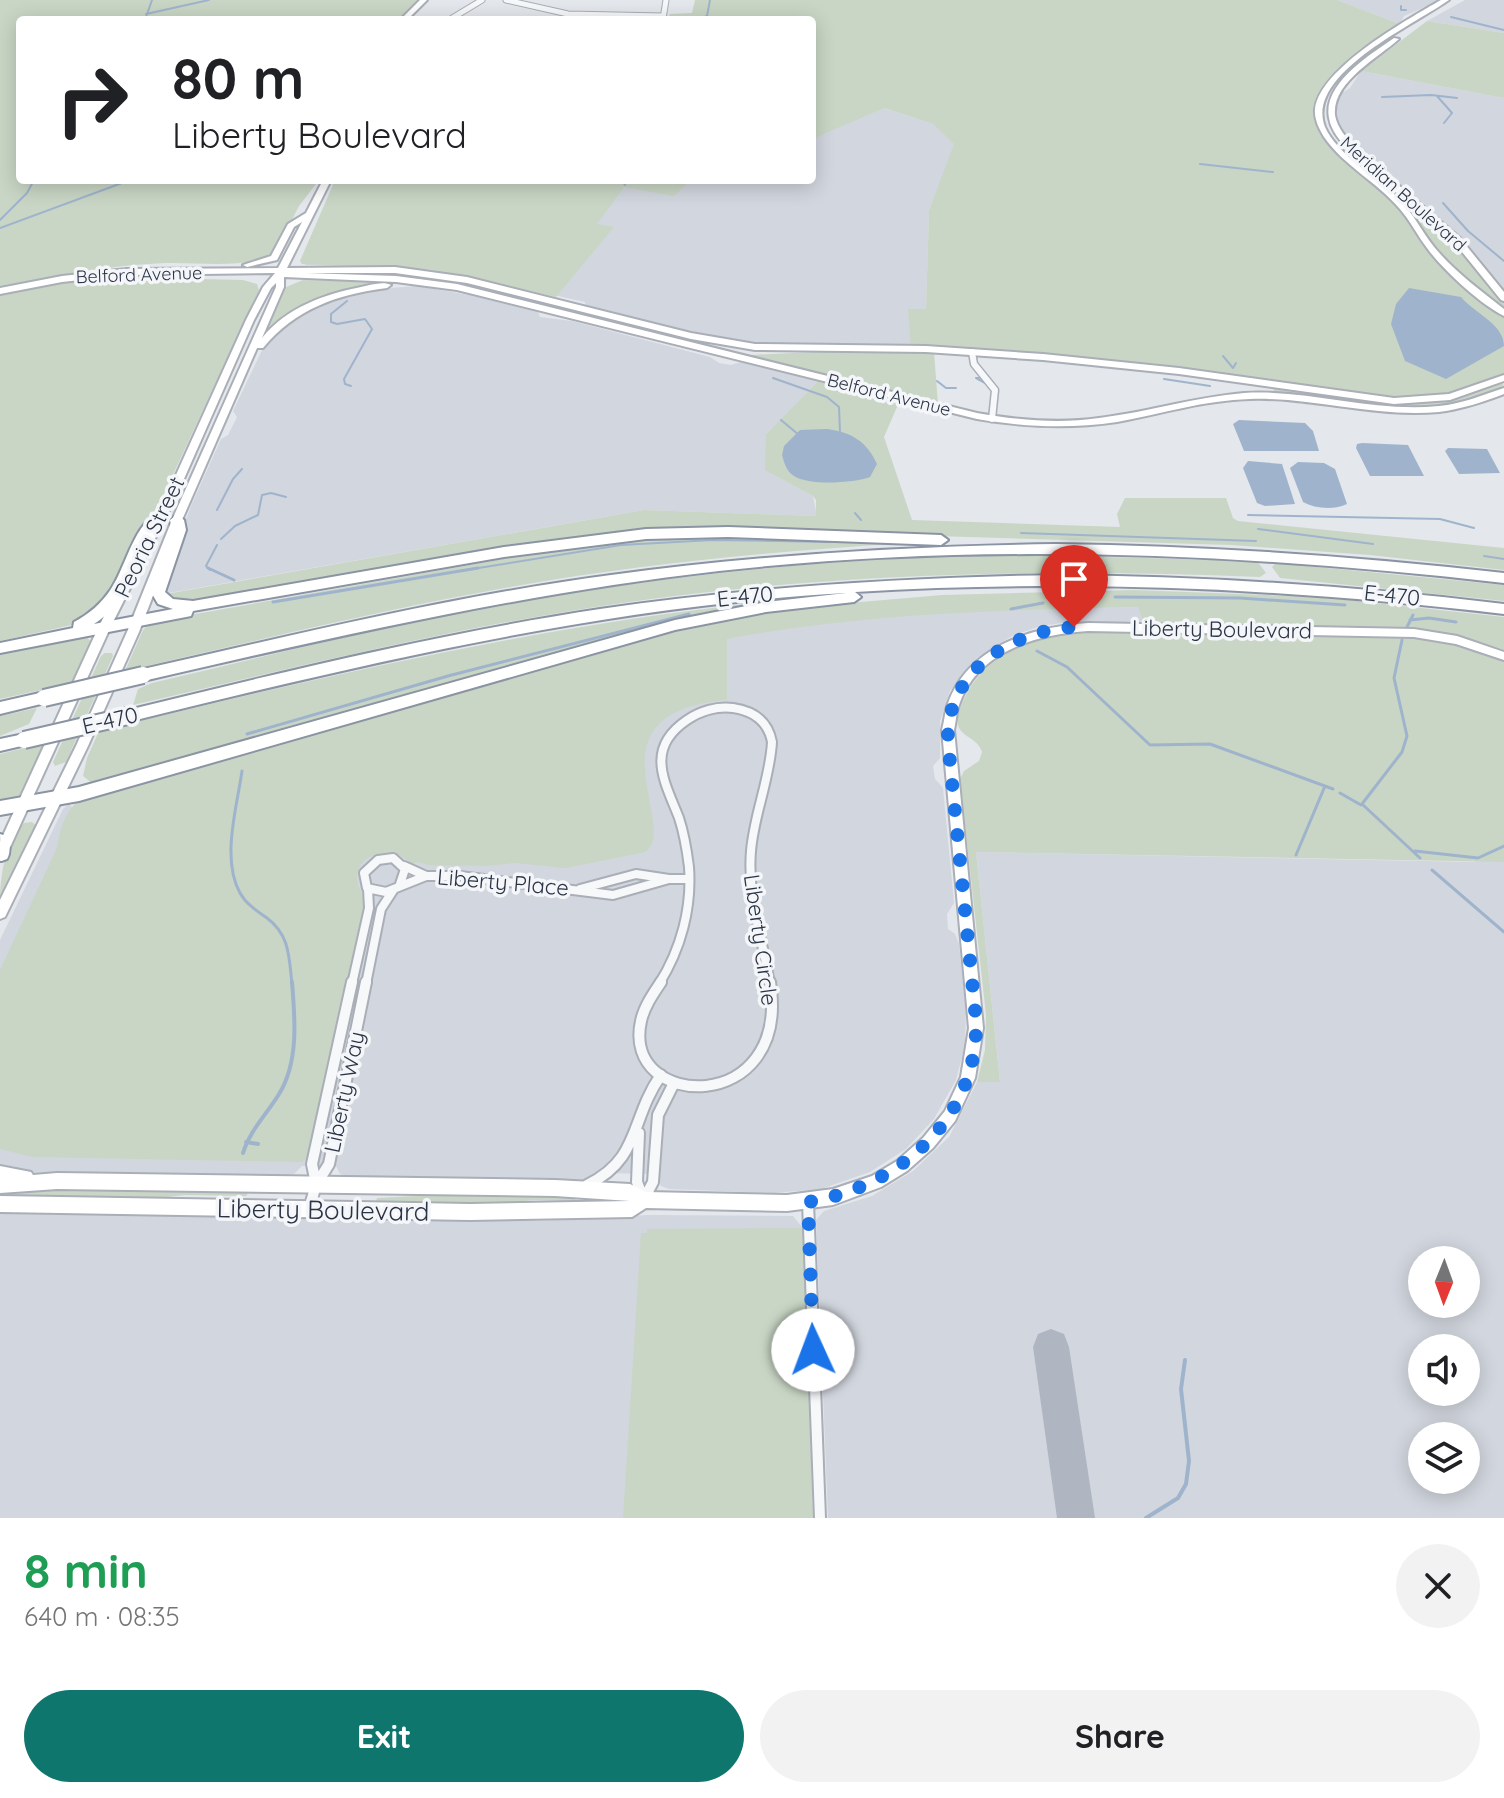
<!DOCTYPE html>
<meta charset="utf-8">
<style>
:root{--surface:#fff;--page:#f2f2f2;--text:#202124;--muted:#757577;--accent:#0f766e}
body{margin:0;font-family:Quicksand,sans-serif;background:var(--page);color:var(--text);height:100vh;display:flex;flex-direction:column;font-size:30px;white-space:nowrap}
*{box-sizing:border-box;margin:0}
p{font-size:26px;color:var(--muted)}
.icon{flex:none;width:44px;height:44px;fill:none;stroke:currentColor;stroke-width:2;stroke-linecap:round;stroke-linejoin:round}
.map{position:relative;height:1518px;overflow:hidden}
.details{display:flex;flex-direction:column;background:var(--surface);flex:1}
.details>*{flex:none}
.guide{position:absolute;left:16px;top:16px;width:800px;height:168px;border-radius:8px;box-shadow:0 4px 20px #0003;background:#fff;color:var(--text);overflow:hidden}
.needle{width:52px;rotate:181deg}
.controls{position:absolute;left:1408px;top:1246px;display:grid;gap:16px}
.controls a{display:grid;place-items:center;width:72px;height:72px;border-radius:50%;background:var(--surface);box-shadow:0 4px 20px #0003;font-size:40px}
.pin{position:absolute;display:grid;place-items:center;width:68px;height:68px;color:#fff;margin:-82px -34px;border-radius:50% 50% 50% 0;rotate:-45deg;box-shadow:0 0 8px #0007}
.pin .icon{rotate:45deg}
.me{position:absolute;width:88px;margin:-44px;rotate:358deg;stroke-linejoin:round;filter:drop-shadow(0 0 6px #0008)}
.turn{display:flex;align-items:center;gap:28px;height:168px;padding:0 24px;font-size:36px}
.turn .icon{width:104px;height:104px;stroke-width:2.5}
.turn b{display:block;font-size:56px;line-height:68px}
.round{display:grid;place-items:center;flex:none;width:84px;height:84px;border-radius:42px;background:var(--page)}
.overview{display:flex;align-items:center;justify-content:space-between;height:136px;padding:0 24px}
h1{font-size:48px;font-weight:700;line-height:60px;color:#1e9e55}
.cta{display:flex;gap:16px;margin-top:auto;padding:16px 24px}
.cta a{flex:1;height:92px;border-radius:48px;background:var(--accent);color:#fff;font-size:32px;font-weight:700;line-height:92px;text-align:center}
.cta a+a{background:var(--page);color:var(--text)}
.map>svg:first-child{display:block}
</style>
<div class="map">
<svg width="1504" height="1518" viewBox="0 0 1504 1518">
<rect width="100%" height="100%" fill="#e4e7ec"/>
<!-- built -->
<path fill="#d2d6de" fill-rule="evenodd" d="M 1337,0 L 1442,0 L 1404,16 L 1400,24 Z
M 1465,0 L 1504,0 L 1504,33 L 1427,21 Z
M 1361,71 L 1504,98 L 1504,294 L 1393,182 L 1395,181 L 1387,175 L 1382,166 L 1364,157 L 1341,134 L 1332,112 L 1338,95 L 1350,88 Z
M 812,85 L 933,124 L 955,144 L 929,210 L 926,310 L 911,347 L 755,345 L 693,334 L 586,307 L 585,302 L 464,275 L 402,267 L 305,265 L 335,180 L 812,180 Z
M 417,286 L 469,295 L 538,312 L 540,317 L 572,321 L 710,357 L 719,363 L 731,365 L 741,362 L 819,380 L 766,434 L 766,470 L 813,496 L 817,516 L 644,510 L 163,594 L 163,581 L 191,506 L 221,439 L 228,435 L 237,417 L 233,411 L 265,344 L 300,314 L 334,298 L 363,290 Z
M 1139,607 L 1144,623 L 1069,622 L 1041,626 L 1012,636 L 977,658 L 950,691 L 940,721 L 940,758 L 933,766 L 935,779 L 943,788 L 954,903 L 947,914 L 948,929 L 955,934 L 959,944 L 966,1012 L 965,1045 L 956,1080 L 934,1119 L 906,1149 L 870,1172 L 821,1189 L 773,1193 L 669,1189 L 661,1186 L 656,1174 L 604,1173 L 590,1179 L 574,1181 L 350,1177 L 340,1174 L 336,1166 L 302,1166 L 294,1174 L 283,1176 L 36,1173 L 0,1168 L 0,940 L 63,809 L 69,804 L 82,817 L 635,656 L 779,629 L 825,621 L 981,610 Z
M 1504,797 L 1504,1518 L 828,1518 L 816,1220 L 824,1211 L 872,1196 L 913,1171 L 949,1137 L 977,1082 L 1000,1081 L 976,852 L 1475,862 ZM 1422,1260 L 1466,1260 L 1466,1304 L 1422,1304 ZM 1422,1348 L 1466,1348 L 1466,1392 L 1422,1392 ZM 1422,1436 L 1466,1436 L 1466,1480 L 1422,1480 Z
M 0,1213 L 540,1221 L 648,1215 L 793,1216 L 803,1228 L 813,1518 L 0,1518 Z"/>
<!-- green -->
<path fill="#c9d6c5" d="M 0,0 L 420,0 L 399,20 L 20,20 L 20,180 L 319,180 L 299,206 L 274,255 C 240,269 201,262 165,263 C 109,265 54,276 0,288 Z
M 695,0 L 1337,0 L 1400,24 C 1378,39 1324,75 1316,100 C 1313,112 1316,120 1321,131 L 1388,195 L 1436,258 L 1504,316 L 1504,373 L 1478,386 L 1450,394 L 1394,399 L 1123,362 L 911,347 L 908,309 L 926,309 L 929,210 L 954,144 L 933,124 L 884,108 L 812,139 L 812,20 L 668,19 L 670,14 L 692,13 Z
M 1427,21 L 1504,33 L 1504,98 L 1361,71 Z
M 1376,177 L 1452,238 L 1504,302 L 1504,307 L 1460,275 L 1439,254 L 1409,209 Z
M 335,180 L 691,180 L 674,196 L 624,187 L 597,224 L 614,227 L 556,297 L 430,269 L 302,264 L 300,261 Z
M 114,277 L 243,280 L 257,284 L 259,290 L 156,511 L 108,602 L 76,624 L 0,641 L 0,294 L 62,282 Z
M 303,280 L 395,282 L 339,293 L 265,331 L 284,288 Z
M 834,351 L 934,352 L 938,404 L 749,358 L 750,355 Z
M 819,380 L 900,400 L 884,437 L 912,520 L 1120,527 L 1117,514 L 1125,498 L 1226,498 L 1233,518 L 1238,521 L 1504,548 L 1504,570 L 1370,555 L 1231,545 L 670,528 L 517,547 L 203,602 L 175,603 L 166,594 L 644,510 L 816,516 L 816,500 L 813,496 L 765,470 L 766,434 Z
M 1501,383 L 1504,385 C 1448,427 1337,401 1273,394 L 1274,386 C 1355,400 1421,415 1501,383 Z
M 703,535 L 908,543 C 777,551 646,563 516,586 C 385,609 255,641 125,671 L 143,630 L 151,622 L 575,546 Z
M 1032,555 L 1257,561 L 1266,573 L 1260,577 C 1036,568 812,573 589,608 C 436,632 284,670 133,705 L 138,689 L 152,683 C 254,659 356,633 459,613 C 648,576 840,556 1032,555 Z
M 1276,563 L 1504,585 L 1504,601 L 1280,578 L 1272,567 Z
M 1134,590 L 1319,597 L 1504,617 L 1504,650 L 1463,637 L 1413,629 L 1144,623 L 1138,607 C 1000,610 863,613 727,639 L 727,700 C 581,712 682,828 645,852 L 566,868 L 515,863 L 486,866 L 428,865 L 418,862 L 412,864 C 397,847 357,850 357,878 C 357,888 364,894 365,903 L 307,1158 L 302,1162 L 33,1157 L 0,1149 L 0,970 L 57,848 C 60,830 64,813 78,801 L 666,631 L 768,610 L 942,595 Z
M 755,603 L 666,623 L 435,686 L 434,689 L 93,784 L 83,776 L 87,758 L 99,731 C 316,678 533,627 755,603 Z
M 1089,632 L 1424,638 L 1459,644 L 1504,661 L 1504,862 L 976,852 L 1000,1082 L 977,1082 L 985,1050 L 986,1015 L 960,779 L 964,771 L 979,761 L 982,752 C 978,738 961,737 958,725 C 956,716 962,703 966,695 C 989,650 1042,634 1089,632 Z
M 85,636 L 92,642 L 73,683 L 0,699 L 0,653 Z
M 105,653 L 112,653 L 113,656 L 66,762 L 55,766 L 53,762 L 101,656 Z
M 37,708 L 29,724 L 0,736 L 0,716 Z
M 45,743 L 21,795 L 0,803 L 0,754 Z
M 24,823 L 32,822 L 37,826 L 0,901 C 0,879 5,838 24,823 Z
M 52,1188 L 248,1190 L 249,1192 L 246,1196 L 186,1195 L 136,1200 L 0,1198 L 0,1193 Z
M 457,1194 L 575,1196 L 576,1198 L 574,1201 L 535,1200 L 477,1205 L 376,1202 L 377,1198 Z
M 803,1228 L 813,1518 L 623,1518 L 641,1233 L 647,1233 L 647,1229 Z"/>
<!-- water -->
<path fill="#9fb4cc" d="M 1409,288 L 1461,297 C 1474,313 1504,324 1504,346 L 1446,379 L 1405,361 L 1391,324 L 1396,304 Z
M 1239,420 L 1305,423 L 1313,431 L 1319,451 L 1244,451 L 1233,424 Z
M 827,429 C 852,432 867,442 877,464 L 870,477 C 854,483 809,486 794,476 C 787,472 784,463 782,455 L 784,446 L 800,430 Z
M 1362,443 L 1408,445 L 1424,476 L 1370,476 L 1356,448 L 1357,444 Z
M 1448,448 L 1487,449 L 1500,473 L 1459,474 L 1445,451 Z
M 1248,461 L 1282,464 L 1295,504 L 1265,506 L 1257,503 L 1243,468 Z
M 1298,462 L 1324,463 L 1335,469 L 1347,504 C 1335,510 1315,509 1303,502 L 1290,468 Z"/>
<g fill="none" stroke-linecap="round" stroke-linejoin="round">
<!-- stream-far2 -->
<path stroke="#9fb4cc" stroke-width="2" d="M 1401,6 L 1401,10 L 1406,10
M 146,14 L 209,0
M 1451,17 L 1504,30
M 702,18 L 707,16 L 710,0
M 145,20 L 152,0
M 1437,96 L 1452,113 L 1444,123
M 1382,97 L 1431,95 L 1457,98
M 1200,164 L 1273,172
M 621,180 L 625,185
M 1443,203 L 1468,231 L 1504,261
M 0,220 L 27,193 L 34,180
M 0,228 L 130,180
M 347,301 L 331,314 L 331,322 L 337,324 L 365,319 L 372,329 L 344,379 L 345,384 L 351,386
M 1223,356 L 1233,368 L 1236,363
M 773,378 L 827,397 L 839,407 L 840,431
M 979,378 L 976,378 L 987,384
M 1164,379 L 1210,386
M 937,381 L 946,388 L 956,388
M 781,420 L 799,435
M 217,510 L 233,479 L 242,469
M 855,513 L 861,520
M 1248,515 L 1440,519 L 1474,528
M 1258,529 L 1373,544
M 1021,533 L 1256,541
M 221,539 L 235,526 L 258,515 L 262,495 L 271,493 L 286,497
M 1484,556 L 1504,559
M 210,570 L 206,566 L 217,545
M 466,570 L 621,545 L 713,540 L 830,542"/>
<!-- stream-far1 -->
<path stroke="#9fb4cc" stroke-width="3" d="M 208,568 L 234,580
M 1115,597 L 1240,598 L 1345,605
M 273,602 L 478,568
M 1011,609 L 1043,603
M 1410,620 L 1429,618 L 1456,622
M 1407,627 L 1413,615
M 1402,640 L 1394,678 L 1407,736 L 1402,752 L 1362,804 L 1420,858
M 1037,651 L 1067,667 L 1150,745 L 1210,744 L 1333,789
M 247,734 L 448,676 L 689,614
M 242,771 C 237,807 221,859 240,893 C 246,904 257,911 267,918 C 290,935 289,958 292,984
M 1340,793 L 1361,805
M 1415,851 L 1478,858 L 1504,846
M 1296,855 L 1325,786
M 1432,870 L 1504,932"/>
<!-- stream -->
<path stroke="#9fb4cc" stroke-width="4" d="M 246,1142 L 258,1144
M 243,1153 C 250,1130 267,1114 279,1094 C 299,1062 295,1018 292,982
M 1146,1518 L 1178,1498 L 1186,1484 L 1189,1461 L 1181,1389 L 1185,1360"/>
<!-- taxiway -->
<path fill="#b0b6c1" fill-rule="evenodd" d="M 1051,1329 L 1064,1334 L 1069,1347 L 1095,1518 L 1057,1518 L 1033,1347 L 1038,1334 Z"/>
<!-- street-far3 casing -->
<g stroke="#a9aeb7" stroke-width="7">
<path id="street-far3" d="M 506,0 L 568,14 L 663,16
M 663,19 L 666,0
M 449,20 L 482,0"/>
</g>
<!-- street-far2 casing -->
<g stroke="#a9aeb7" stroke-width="9">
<path id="street-far2" d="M 972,352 L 974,364 L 995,390 L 992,419"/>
</g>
<!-- street-far1 casing -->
<g stroke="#a9aeb7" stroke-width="12">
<path id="street-far1" d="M 404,866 L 426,876
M 400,884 L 405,869 L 393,858 L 378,860 L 364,873 L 367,888 L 386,892 L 426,876 L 460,876 L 613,895 L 669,879 L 689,879
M 580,889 L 636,874 L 669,879
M 352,984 L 369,908 L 368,889
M 366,984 L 381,909 L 394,889
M 659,984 C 681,949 692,908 689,867 C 687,851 684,833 679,818 C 665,782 644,749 687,720 C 700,711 717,706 733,708 C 754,711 768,721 772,742 C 770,779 754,814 751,851 C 747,897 763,940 770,984"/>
</g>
<!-- street casing -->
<g stroke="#a9aeb7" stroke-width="14">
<path id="street" d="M 661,982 C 653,994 644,1007 641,1021 C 621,1111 792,1117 770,982
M 639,1133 L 637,1182 L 643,1198
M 316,1184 L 312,1164 L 352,982
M 587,1185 C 641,1159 630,1119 661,1075
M 644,1199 L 653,1182 L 658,1115 L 674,1083
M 808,1202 L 820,1518
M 309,1209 L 316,1185 L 329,1164 L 366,982"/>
</g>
<!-- secondary casing -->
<g stroke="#a9aeb7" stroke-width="4">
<path id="secondary" d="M 420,0 L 427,0 L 407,20 L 400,20 Z
M 1441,0 L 1449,0 C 1416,24 1304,74 1325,127 C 1336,153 1375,176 1395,195 C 1412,210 1421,231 1435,248 C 1455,272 1480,290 1504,309 L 1504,316 C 1480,304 1443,270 1427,248 C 1417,235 1410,220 1399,208 C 1377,182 1344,166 1324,137 C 1319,129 1314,119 1315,109 C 1320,68 1408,19 1441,0 Z
M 1394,38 L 1399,39 C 1378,58 1332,82 1335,115 C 1337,128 1347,138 1355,148 L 1348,150 C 1340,140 1331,131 1329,118 C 1322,84 1371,54 1394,38 Z
M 1383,177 L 1389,177 L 1460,238 L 1504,292 L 1504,301 L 1501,300 L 1454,242 L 1383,181 Z
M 323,180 L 331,180 L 287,268 L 395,267 L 467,277 L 691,333 L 755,344 L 926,346 L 1043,354 L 1179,368 L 1394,398 L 1449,394 L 1504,375 L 1504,381 L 1450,400 L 1394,404 L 1179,374 L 1043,360 L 926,352 L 755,350 L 691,339 L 467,283 L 395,273 L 306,273 L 396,276 L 457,284 L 977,413 C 1017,420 1058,424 1099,418 C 1148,412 1195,397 1244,393 C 1309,389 1374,413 1439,406 C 1462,404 1482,395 1504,388 L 1504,394 C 1483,402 1462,409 1439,412 C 1376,418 1313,397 1250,399 C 1205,400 1161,414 1117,422 C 1070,429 1024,427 977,419 L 457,290 L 396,282 L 284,277 L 284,287 L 262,338 C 286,308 324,294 361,287 C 371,285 383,281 391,285 L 387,288 C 338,294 295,309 263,348 L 257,348 L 182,520 L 139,632 L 88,746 L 5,917 L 0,919 L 0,900 L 76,746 L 127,632 L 172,520 L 276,287 L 276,283 L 271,288 L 254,320 L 176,497 L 111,626 L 6,856 L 4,860 L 0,861 L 0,842 L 99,626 L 166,497 L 246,320 L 263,287 L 275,273 L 127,275 L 62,282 L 0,294 L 0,288 L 62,276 L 127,269 L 278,268 L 302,222 L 294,227 L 277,260 L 247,267 L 243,265 L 271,256 L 288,224 L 306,213 Z
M 1088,623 L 1414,629 L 1457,636 L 1504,652 L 1504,660 L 1456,644 L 1414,637 L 1088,631 C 1038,634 977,651 959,705 C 956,713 956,722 954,730 L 983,1028 L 975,1078 L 955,1121 L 933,1148 L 907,1171 L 881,1187 L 833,1205 L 787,1211 L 646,1208 L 632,1217 L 470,1220 L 0,1212 L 0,1196 L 470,1204 L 630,1201 L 555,1196 L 57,1189 L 0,1193 L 0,1166 L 31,1172 L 33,1175 L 57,1173 L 555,1180 L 630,1184 L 646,1192 L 787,1195 L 833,1189 L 872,1176 L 897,1161 L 923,1138 L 945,1111 L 961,1077 L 969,1028 L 942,730 C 944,722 945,713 947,706 C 967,646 1032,627 1088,623 Z"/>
</g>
<!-- highway casing -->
<g stroke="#8b94a3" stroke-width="4">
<path id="highway" d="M 162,511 L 169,516 C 165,521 158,524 155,529 C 134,561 129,602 94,624 L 173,609 L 158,604 L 151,592 L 172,530 L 170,520 L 177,515 L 184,520 L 186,530 L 165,592 L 173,599 L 193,601 L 504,547 L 646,529 L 728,527 L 941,535 L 948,540 L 941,545 L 728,537 L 646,539 L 504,557 L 193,611 L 191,616 L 186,617 L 0,653 L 0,643 L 73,628 L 74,622 C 89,614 101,604 111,589 C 127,565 134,521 162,511 Z
M 1056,544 C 1207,546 1355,556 1504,573 L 1504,583 C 1243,553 981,542 719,571 C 524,593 334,637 143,681 L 135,675 L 143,669 C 298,634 453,596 611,575 C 759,555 907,546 1056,544 Z
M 1053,575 C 1204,576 1353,586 1504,604 L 1504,614 C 1284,588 1077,579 855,592 L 861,597 L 854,602 L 766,612 L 675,630 L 79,801 L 0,815 L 0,801 L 79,787 L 675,620 L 766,602 L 846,593 C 603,607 367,663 132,721 L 124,715 L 132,709 C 287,671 442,633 600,609 C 750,587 901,578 1053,575 Z
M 44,692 L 49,694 L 52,698 L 49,702 L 0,714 L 0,702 Z
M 24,734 L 30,736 L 32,740 L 30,744 L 0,751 L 0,739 Z
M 0,834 L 6,836 C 10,843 11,852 7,859 L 1,861 Z"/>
</g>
<!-- street-far3 -->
<use href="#street-far3" stroke="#f7f8fa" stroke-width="5"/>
<!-- street-far2 -->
<use href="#street-far2" stroke="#f7f8fa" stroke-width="6"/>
<!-- street-far1 -->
<use href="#street-far1" stroke="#f7f8fa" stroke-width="8"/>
<!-- street -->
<use href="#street" stroke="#f7f8fa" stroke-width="10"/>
<!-- secondary -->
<use href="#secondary" fill="#fff" fill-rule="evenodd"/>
<!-- highway -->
<use href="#highway" fill="#fff" fill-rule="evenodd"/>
<!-- highway-bridge casing -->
<g stroke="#8b94a3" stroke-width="20" stroke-linecap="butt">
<path id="highway-bridge" d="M 44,698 L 143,675
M 24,740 L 132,715"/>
</g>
<!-- highway-bridge -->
<use href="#highway-bridge" stroke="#fff" stroke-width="16"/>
</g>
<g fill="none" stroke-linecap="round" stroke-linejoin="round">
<!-- route -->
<path stroke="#1a73e8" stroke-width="14" stroke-dasharray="0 25.2" d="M 813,1350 L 808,1202 C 899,1187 979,1118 976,1020 L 948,742 C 945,672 1011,631 1074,627"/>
</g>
<g text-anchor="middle" stroke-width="7" stroke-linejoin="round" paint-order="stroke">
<!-- far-street labels -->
<g font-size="18" fill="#2b3445" stroke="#f4f6f9">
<text transform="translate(1403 194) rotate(42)" y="6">Meridian Boulevard</text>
<text transform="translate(139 275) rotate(-2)" y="6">Belford Avenue</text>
<text transform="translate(889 395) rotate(14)" y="6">Belford Avenue</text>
</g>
<!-- street labels -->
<g font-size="22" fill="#2b3445" stroke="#f4f6f9">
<text transform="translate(149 537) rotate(-64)" y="8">Peoria Street</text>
<text transform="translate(1392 595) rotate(6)" y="8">E-470</text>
<text transform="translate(745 596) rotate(-6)" y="8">E-470</text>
<text transform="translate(1222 629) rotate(1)" y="8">Liberty Boulevard</text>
<text transform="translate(110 720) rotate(-13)" y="8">E-470</text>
<text transform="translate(503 882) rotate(5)" y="8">Liberty Place</text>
<text transform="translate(761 940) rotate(82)" y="8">Liberty Circle</text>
<text transform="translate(344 1092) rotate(-78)" y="8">Liberty Way</text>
</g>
<!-- near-street labels -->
<g font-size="26" fill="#2b3445" stroke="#f4f6f9">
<text transform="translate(323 1210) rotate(1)" y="9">Liberty Boulevard</text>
</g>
</g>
</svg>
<div class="controls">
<a><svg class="needle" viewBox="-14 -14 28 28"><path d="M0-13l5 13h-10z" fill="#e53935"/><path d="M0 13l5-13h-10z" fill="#757577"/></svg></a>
<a><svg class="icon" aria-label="sound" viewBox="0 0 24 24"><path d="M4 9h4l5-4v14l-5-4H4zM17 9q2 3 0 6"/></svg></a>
<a><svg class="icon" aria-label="layers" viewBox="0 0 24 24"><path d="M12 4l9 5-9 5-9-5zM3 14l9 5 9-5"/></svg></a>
</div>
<div class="pin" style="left:1074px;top:627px;background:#d93025"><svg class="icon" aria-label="arrive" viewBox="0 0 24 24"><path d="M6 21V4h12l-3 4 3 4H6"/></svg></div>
<svg class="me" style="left:813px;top:1350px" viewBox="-20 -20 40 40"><circle r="19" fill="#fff"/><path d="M0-13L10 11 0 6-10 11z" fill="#1a73e8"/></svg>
<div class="guide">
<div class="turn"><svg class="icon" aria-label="right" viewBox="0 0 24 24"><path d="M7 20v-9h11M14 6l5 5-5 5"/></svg><div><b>80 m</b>Liberty Boulevard</div></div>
</div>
</div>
<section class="details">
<div class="overview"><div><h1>8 min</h1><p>640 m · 08:35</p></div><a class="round"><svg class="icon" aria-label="close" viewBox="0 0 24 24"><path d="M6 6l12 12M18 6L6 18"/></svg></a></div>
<div class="cta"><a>Exit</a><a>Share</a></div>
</section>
